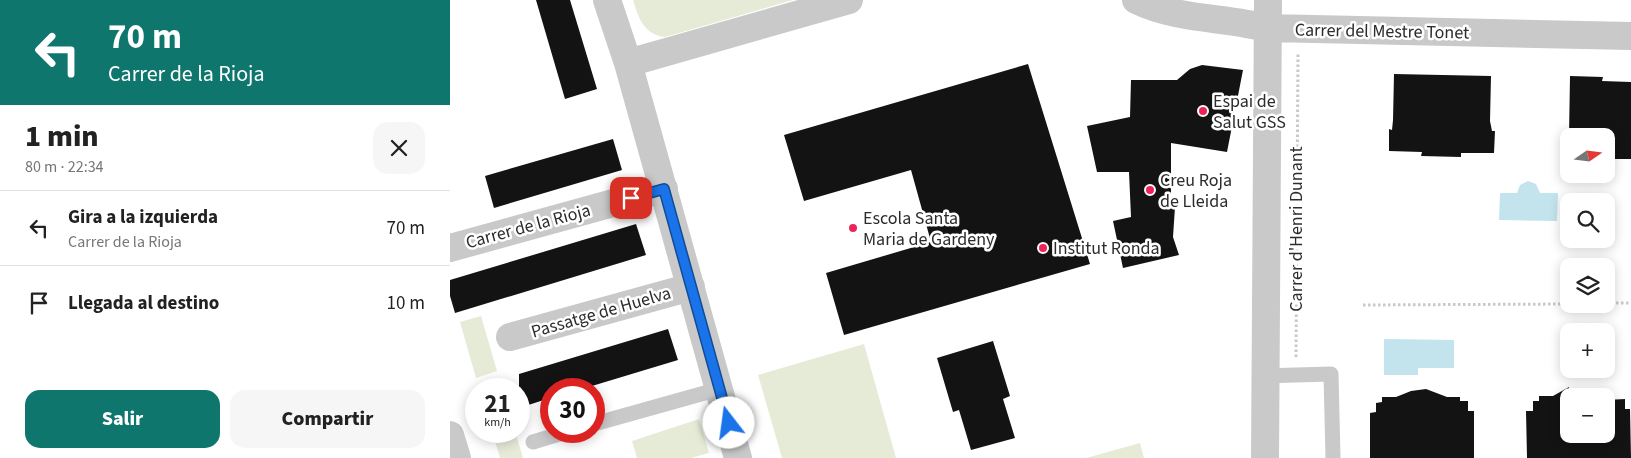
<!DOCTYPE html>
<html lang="es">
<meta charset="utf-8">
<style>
:root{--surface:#fff;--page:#f6f6f6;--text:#222;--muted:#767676;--line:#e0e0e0;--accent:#0f766e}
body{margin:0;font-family:"Source Sans 3",sans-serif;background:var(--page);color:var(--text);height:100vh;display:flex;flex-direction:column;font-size:19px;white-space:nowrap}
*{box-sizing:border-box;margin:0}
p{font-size:16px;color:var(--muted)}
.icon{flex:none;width:28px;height:28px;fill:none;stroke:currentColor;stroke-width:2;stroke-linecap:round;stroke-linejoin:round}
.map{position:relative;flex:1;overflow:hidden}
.drawer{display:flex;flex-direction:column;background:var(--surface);width:450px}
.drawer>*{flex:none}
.hud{background:#0f766e;color:#fff;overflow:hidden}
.needle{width:32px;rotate:76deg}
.fabs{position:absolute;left:1110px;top:128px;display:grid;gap:10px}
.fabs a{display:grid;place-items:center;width:55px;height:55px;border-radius:10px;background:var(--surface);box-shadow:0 2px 12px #0003;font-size:25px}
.speed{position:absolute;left:15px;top:378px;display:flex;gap:10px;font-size:25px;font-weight:700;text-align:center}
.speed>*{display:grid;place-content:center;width:65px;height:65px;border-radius:50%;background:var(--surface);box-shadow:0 2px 12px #0003;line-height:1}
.speed small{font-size:12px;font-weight:400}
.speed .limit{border:8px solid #d22;background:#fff;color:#111}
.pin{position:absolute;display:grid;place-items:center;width:42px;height:42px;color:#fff;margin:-21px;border-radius:10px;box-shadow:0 2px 8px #0006}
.me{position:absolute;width:55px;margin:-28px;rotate:345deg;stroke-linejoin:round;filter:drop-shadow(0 0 4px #0008)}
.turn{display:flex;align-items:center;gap:18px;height:105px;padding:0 25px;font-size:22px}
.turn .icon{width:65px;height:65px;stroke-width:2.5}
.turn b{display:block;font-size:35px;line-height:42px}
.round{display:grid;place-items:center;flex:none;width:52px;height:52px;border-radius:15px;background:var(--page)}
.summary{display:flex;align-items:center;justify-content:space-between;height:85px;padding:0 25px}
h1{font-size:30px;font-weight:800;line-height:38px}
.primary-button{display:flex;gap:10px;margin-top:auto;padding:10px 25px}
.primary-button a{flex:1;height:58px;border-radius:15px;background:var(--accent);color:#fff;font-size:20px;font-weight:800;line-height:58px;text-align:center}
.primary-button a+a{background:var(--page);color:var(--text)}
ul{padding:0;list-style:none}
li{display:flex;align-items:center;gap:15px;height:75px;padding:0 25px;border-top:1px solid var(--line)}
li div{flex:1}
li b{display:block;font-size:19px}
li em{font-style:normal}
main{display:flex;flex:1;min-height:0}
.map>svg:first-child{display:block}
</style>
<main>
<section class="drawer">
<div class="hud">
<div class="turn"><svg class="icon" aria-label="left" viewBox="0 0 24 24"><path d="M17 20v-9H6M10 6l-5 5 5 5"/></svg><div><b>70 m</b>Carrer de la Rioja</div></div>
</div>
<div class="summary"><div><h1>1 min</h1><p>80 m · 22:34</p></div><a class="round"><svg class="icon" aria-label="close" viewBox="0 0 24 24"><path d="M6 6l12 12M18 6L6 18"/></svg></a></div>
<ul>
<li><svg class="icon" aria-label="left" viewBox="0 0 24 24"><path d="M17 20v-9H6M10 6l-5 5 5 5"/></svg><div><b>Gira a la izquierda</b><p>Carrer de la Rioja</p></div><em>70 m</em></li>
<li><svg class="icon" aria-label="arrive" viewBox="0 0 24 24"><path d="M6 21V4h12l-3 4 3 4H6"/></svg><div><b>Llegada al destino</b></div><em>10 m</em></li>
</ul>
<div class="primary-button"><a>Salir</a><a>Compartir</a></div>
</section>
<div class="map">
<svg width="1181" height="458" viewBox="0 0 1181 458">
<rect width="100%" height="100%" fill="#fff"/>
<!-- green -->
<path fill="#e6ebd8" d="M 183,0 L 343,0 L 215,37 C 194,35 188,17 183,0 Z
M 31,316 L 47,371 L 26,378 L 10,322 Z
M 414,344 L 446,458 L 332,458 L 308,375 Z
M 249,419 L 259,453 L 241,458 L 187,458 L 182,441 Z
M 42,431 L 65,431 L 73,458 L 50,458 Z
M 690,443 L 694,458 L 636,458 Z"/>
<!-- water -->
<path fill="#c3e4ec" d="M 1078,181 L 1086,184 L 1090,193 L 1108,193 L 1107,221 L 1049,220 L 1050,193 L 1067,193 L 1070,185 Z
M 934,339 L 1004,340 L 1004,368 L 968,368 L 968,375 L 934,375 Z"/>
<!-- building -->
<path fill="#131313" d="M 86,0 L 120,0 L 147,89 L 115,99 Z
M 578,64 L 640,264 L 394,335 L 376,273 L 481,242 L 461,170 L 354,201 L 334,135 Z
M 752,65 L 793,70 L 777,152 L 721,143 L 721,208 L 725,207 L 723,237 L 729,255 L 673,268 L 663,221 L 681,217 L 679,172 L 647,172 L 637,126 L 680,117 L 681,80 L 727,80 L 740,69 Z
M 944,74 L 1041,76 L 1040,121 L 1042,131 L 1045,131 L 1044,153 L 1011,153 L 1011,157 L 971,156 L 972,152 L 939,151 L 939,129 L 942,130 L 943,120 Z
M 1120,76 L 1153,77 L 1152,81 L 1181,82 L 1181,159 L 1156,159 L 1156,136 L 1119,136 Z
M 163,139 L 172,170 L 44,208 L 35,176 Z
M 186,224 L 196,255 L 5,313 L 0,296 L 0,280 Z
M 218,329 L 228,360 L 132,389 L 98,389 L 100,398 L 69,408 L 69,374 Z
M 543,341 L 560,396 L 553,399 L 565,438 L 521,450 L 509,410 L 503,412 L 487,358 Z
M 1119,387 L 1119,434 L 1156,434 L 1156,400 L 1175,399 L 1175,409 L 1180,409 L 1181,458 L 1077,458 L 1076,411 L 1083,411 L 1083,401 L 1089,401 L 1089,396 L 1103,396 Z
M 976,389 L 997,397 L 1010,397 L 1010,401 L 1018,401 L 1018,411 L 1024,411 L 1024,458 L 920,458 L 920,413 L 926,412 L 926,403 L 932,402 L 932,397 L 946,397 L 961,391 Z"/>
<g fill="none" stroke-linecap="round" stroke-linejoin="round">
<!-- path -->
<path stroke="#c9c9c9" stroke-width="3" stroke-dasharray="2.5 2.5" stroke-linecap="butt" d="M 1156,303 L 1181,303
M 913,305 L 1119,304
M 846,357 L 848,53"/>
<!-- service -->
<path stroke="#c9c9c9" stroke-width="15" d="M 815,376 L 881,374 L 883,458
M 144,424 L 269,389
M 83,442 L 119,431"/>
<!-- minor -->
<path stroke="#c9c9c9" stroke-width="28" d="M 157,0 L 178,63 L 288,458
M 686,0 C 727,20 774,17 817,28 L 1181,36
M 178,63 L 399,0
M 0,248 L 214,189
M 60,337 L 241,287
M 0,435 L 7,458
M 815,458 L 818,0"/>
</g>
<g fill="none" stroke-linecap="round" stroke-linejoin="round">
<!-- route casing -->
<g stroke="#114b97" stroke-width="12">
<path id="route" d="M 181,198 L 214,189 L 279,423"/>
</g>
<!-- route -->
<use href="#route" stroke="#1a73e8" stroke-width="9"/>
</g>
<!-- markers -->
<g fill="#ec2459" stroke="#fff" stroke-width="2">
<circle cx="753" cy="111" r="5"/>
<circle cx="700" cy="190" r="5"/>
<circle cx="403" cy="228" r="5"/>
<circle cx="593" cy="248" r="5"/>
</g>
<g text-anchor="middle" stroke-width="5" stroke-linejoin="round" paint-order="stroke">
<!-- street labels -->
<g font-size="18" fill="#2c2c2c" stroke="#fff">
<text transform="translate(932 31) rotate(1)" y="6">Carrer del Mestre Tonet</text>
<text transform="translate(78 226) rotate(-15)" y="6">Carrer de la Rioja</text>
<text transform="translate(846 229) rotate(-90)" y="6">Carrer d'Henri Dunant</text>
<text transform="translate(151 312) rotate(-16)" y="6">Passatge de Huelva</text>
</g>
<!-- poi labels -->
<g font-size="18" fill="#2c2c2c" stroke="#fff" text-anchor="start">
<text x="763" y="107">Espai de<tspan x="763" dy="21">Salut GSS</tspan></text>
<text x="710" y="186">Creu Roja<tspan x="710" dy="21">de Lleida</tspan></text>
<text x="413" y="224">Escola Santa<tspan x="413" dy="21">Maria de Gardeny</tspan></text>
<text x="603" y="254">Institut Ronda</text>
</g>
</g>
</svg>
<div class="fabs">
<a><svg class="needle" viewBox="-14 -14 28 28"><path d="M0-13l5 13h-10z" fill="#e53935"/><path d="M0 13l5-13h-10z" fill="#767676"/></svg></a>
<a><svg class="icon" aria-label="search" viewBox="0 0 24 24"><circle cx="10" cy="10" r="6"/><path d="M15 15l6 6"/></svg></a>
<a><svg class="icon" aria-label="layers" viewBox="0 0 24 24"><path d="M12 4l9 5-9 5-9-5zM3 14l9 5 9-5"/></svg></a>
<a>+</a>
<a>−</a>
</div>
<div class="speed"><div>21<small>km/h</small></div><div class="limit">30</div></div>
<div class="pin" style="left:181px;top:198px;background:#d93025"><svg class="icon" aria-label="arrive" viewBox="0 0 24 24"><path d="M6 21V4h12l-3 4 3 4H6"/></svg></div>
<svg class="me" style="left:279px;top:423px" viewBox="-20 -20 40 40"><circle r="19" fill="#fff"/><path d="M0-13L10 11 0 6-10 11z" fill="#1a73e8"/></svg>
</div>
</main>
